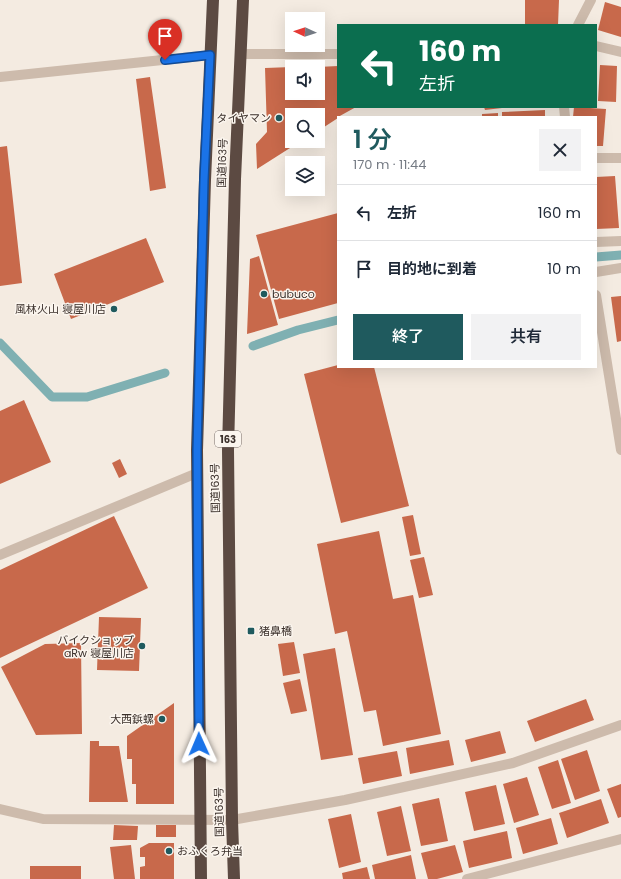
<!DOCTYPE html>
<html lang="ja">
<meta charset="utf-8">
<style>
:root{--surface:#fff;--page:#f2f2f3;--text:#1f2937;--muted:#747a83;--line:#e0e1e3;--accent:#1f5a5e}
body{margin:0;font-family:Poppins,"Noto Sans JP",sans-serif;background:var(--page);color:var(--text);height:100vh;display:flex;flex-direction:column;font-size:15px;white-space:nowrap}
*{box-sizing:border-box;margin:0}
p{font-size:13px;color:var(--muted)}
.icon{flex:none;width:22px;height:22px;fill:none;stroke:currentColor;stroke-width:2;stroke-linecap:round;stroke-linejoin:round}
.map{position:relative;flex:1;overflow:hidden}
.sheet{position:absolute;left:337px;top:116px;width:260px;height:252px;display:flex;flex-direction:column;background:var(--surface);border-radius:0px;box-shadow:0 4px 16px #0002}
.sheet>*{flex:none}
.banner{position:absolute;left:337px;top:24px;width:260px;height:84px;border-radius:0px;box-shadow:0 4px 16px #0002;background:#0b6e4f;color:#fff;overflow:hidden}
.needle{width:26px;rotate:273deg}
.buttons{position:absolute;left:285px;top:12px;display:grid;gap:8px}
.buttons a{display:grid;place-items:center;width:40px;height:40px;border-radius:0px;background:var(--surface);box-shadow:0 4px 16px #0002;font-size:20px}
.pin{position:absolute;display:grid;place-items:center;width:34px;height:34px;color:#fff;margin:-41px -17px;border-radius:50% 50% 50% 0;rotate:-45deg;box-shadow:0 0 4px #0007}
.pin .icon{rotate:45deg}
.me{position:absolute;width:44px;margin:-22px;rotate:359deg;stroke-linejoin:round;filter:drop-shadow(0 0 3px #0008)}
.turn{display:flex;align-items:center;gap:14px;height:84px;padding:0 16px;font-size:18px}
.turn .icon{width:52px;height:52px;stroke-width:2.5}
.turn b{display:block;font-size:28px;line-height:34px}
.round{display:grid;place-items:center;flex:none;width:42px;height:42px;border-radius:0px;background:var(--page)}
.headline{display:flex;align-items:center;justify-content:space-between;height:68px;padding:0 16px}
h1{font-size:24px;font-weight:600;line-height:30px;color:var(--accent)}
.button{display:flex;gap:8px;margin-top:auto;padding:8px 16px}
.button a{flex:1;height:46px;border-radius:0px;background:var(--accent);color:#fff;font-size:16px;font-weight:600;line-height:46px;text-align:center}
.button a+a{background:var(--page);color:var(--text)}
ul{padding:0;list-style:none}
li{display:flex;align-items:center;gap:12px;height:56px;padding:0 16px;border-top:1px solid var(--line)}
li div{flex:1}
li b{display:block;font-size:15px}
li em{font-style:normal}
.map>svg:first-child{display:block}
</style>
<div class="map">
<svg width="621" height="879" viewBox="0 0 621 879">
<rect width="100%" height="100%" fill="#f4ebe1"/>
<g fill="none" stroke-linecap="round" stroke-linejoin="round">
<!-- stream -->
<path stroke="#7fb0b2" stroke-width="9" d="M 596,257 L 621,255
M 0,343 L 52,397 L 87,397 L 165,373
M 253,346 L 298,330 L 338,320"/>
</g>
<!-- building -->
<path fill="#c8694b" d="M 525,0 L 559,0 L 558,25 L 525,25 Z
M 605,2 L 621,7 L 621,37 L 598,30 Z
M 600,65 L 617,66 L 616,102 L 598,101 Z
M 338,66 L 338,107 L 356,107 L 338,117 L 338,118 L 318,131 L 318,115 L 292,115 L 292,141 L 301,141 L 257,169 L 256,144 L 267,132 L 265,68 L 292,67 L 292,93 L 318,93 L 318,67 Z
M 150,77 L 166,188 L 150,191 L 136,79 Z
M 484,107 L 502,107 L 502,108 L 485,110 Z
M 574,107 L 606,109 L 603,146 L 596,146 L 596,117 L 573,117 Z
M 545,110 L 545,117 L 502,117 L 502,112 Z
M 498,113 L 498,117 L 482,117 L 482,114 Z
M 7,146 L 22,283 L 0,286 L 0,147 Z
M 615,176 L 619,228 L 596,229 L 596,177 Z
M 338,213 L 338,303 L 279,319 L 256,235 Z
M 146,238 L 164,282 L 71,319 L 54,274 Z
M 259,256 L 278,325 L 247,334 L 250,259 Z
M 621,296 L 621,341 L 617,342 L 611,297 Z
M 338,365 L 338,367 L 374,367 L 409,506 L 341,523 L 304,374 Z
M 24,400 L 51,462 L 0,484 L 0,411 Z
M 120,459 L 127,474 L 119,478 L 112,463 Z
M 413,515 L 421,554 L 410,556 L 402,517 Z
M 114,516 L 148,588 L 0,658 L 0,570 Z
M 379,531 L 393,599 L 413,595 L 441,734 L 383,746 L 376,710 L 364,712 L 347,631 L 335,634 L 317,544 Z
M 424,557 L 433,595 L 419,598 L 410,560 Z
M 99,617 L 141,618 L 139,671 L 97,670 Z
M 294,642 L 300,673 L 283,676 L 278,644 Z
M 81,643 L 82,734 L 36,735 L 1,667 L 45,644 Z
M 335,648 L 353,755 L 321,760 L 303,654 Z
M 300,679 L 307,711 L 291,714 L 283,683 Z
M 586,699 L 594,720 L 535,742 L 527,721 Z
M 174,703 L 174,804 L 136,804 L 136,784 L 132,784 L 132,759 L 127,759 L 127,736 Z
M 500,731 L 506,753 L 471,762 L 465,740 Z
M 449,740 L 454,765 L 410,774 L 406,748 Z
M 90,741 L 99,741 L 99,746 L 119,746 L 128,802 L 89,802 Z
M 587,750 L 600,791 L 575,800 L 561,759 Z
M 397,751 L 402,776 L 363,784 L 358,758 Z
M 558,760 L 571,803 L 552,809 L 538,767 Z
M 527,777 L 539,815 L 514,823 L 503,784 Z
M 621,784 L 621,817 L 618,818 L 607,789 Z
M 496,785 L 505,824 L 474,831 L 465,792 Z
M 439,798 L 448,841 L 421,846 L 412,804 Z
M 601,799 L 609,823 L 567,838 L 559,813 Z
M 401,806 L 411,851 L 387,856 L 377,812 Z
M 351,814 L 361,862 L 339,868 L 328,819 Z
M 551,818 L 558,844 L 523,854 L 516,828 Z
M 114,825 L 138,826 L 137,840 L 113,840 Z
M 156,825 L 176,825 L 176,837 L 156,837 Z
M 507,831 L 512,858 L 469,868 L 463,841 Z
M 149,843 L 174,843 L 174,879 L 140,879 L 140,867 L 145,866 L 145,857 L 140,857 L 140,848 Z
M 131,845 L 135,879 L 114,879 L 110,847 Z
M 455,845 L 463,872 L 437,879 L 428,879 L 421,853 Z
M 411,855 L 416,879 L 375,879 L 372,865 Z
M 30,866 L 81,866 L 81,879 L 30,879 Z
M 367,867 L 370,879 L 343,879 L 342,873 Z"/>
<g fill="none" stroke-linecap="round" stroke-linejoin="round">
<!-- lane -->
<path stroke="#cdbbac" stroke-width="10" d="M 596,46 L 621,52
M 596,158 L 620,158
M 0,555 L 197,473"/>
<!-- street -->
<path stroke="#cdbbac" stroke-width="10" d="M 578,25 L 591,0
M 241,54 L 338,54
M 0,77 L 210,55
M 564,107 L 565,117
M 596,242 L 621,241
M 596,272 L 621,268
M 596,295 L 621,450
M 0,809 L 43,819 L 232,820 L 345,800 L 513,763 L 621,725
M 467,879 L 621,839"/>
<!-- highway -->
<path stroke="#5c4a42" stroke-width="12" d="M 201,879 L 197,450 L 205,180 L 213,0
M 234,879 L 232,820 L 228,450 L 235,179 L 243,0"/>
</g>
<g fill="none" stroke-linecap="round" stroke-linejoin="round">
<!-- route casing -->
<g stroke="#114b97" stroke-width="10">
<path id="route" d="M 165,60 L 210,55 L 204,180 L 197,450 L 199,744"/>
</g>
<!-- route -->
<use href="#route" stroke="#1a73e8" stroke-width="7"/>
</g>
<!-- markers -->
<g fill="#1f5a5e" stroke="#fbf5ee" stroke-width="1.5">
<circle cx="279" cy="118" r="4"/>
<circle cx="264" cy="294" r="4"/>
<circle cx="114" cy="309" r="4"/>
<rect x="247" y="627" width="8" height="8" rx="2"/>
<circle cx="142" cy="646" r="4"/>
<circle cx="162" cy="719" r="4"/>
<circle cx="169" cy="851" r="4"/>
</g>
<g text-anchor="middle" stroke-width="3" stroke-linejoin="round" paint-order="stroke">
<!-- shield labels -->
<rect fill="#fbf5ee" stroke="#756b66" stroke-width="1" x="215" y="431" width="26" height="16" rx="3"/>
<g font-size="10" font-weight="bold" fill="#3b302b">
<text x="228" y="443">163</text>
</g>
<!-- poi labels -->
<g font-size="11" fill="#3b302b" stroke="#fbf5ee" text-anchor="end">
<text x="271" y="122">タイヤマン</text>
<text x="272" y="298" text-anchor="start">bubuco</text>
<text x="106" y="313">風林火山 寝屋川店</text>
<text x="259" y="635" text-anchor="start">猪鼻橋</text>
<text x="134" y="644">バイクショップ<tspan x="134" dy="13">aRw 寝屋川店</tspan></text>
<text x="154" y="723">大西鋲螺</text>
<text x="177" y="855" text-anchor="start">おふくろ弁当</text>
</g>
<!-- street labels -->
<g font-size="11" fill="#3b302b" stroke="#fbf5ee">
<text transform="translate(222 163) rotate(-88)" y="4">国道163号</text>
<text transform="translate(215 488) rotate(-91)" y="4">国道163号</text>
<text transform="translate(219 812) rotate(-91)" y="4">国道163号</text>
</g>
</g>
</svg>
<div class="buttons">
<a><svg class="needle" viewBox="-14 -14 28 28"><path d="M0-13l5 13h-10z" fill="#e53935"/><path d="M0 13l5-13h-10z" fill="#747a83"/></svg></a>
<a><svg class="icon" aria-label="sound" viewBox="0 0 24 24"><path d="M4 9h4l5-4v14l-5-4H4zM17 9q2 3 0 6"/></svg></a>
<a><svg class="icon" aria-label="search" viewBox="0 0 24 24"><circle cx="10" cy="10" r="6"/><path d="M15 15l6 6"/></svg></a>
<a><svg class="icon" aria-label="layers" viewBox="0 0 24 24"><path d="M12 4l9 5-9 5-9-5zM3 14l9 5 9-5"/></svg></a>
</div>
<div class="pin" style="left:165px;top:60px;background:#d93025"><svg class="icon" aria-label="arrive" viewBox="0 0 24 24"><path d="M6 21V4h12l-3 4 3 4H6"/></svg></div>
<svg class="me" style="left:199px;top:744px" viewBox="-20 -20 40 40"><path d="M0-17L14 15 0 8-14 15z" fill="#1a73e8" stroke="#fff" stroke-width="4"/></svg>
<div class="banner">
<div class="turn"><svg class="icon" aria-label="left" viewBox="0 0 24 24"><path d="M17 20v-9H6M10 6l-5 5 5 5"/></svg><div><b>160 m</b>左折</div></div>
</div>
<section class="sheet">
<div class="headline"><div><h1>1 分</h1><p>170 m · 11:44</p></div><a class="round"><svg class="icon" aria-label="close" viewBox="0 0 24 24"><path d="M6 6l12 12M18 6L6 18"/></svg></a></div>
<ul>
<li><svg class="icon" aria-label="left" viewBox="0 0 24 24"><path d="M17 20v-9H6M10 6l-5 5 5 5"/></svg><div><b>左折</b></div><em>160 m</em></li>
<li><svg class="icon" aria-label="arrive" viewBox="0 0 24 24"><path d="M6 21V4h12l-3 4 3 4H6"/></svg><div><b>目的地に到着</b></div><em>10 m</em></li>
</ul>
<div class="button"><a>終了</a><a>共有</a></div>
</section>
</div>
